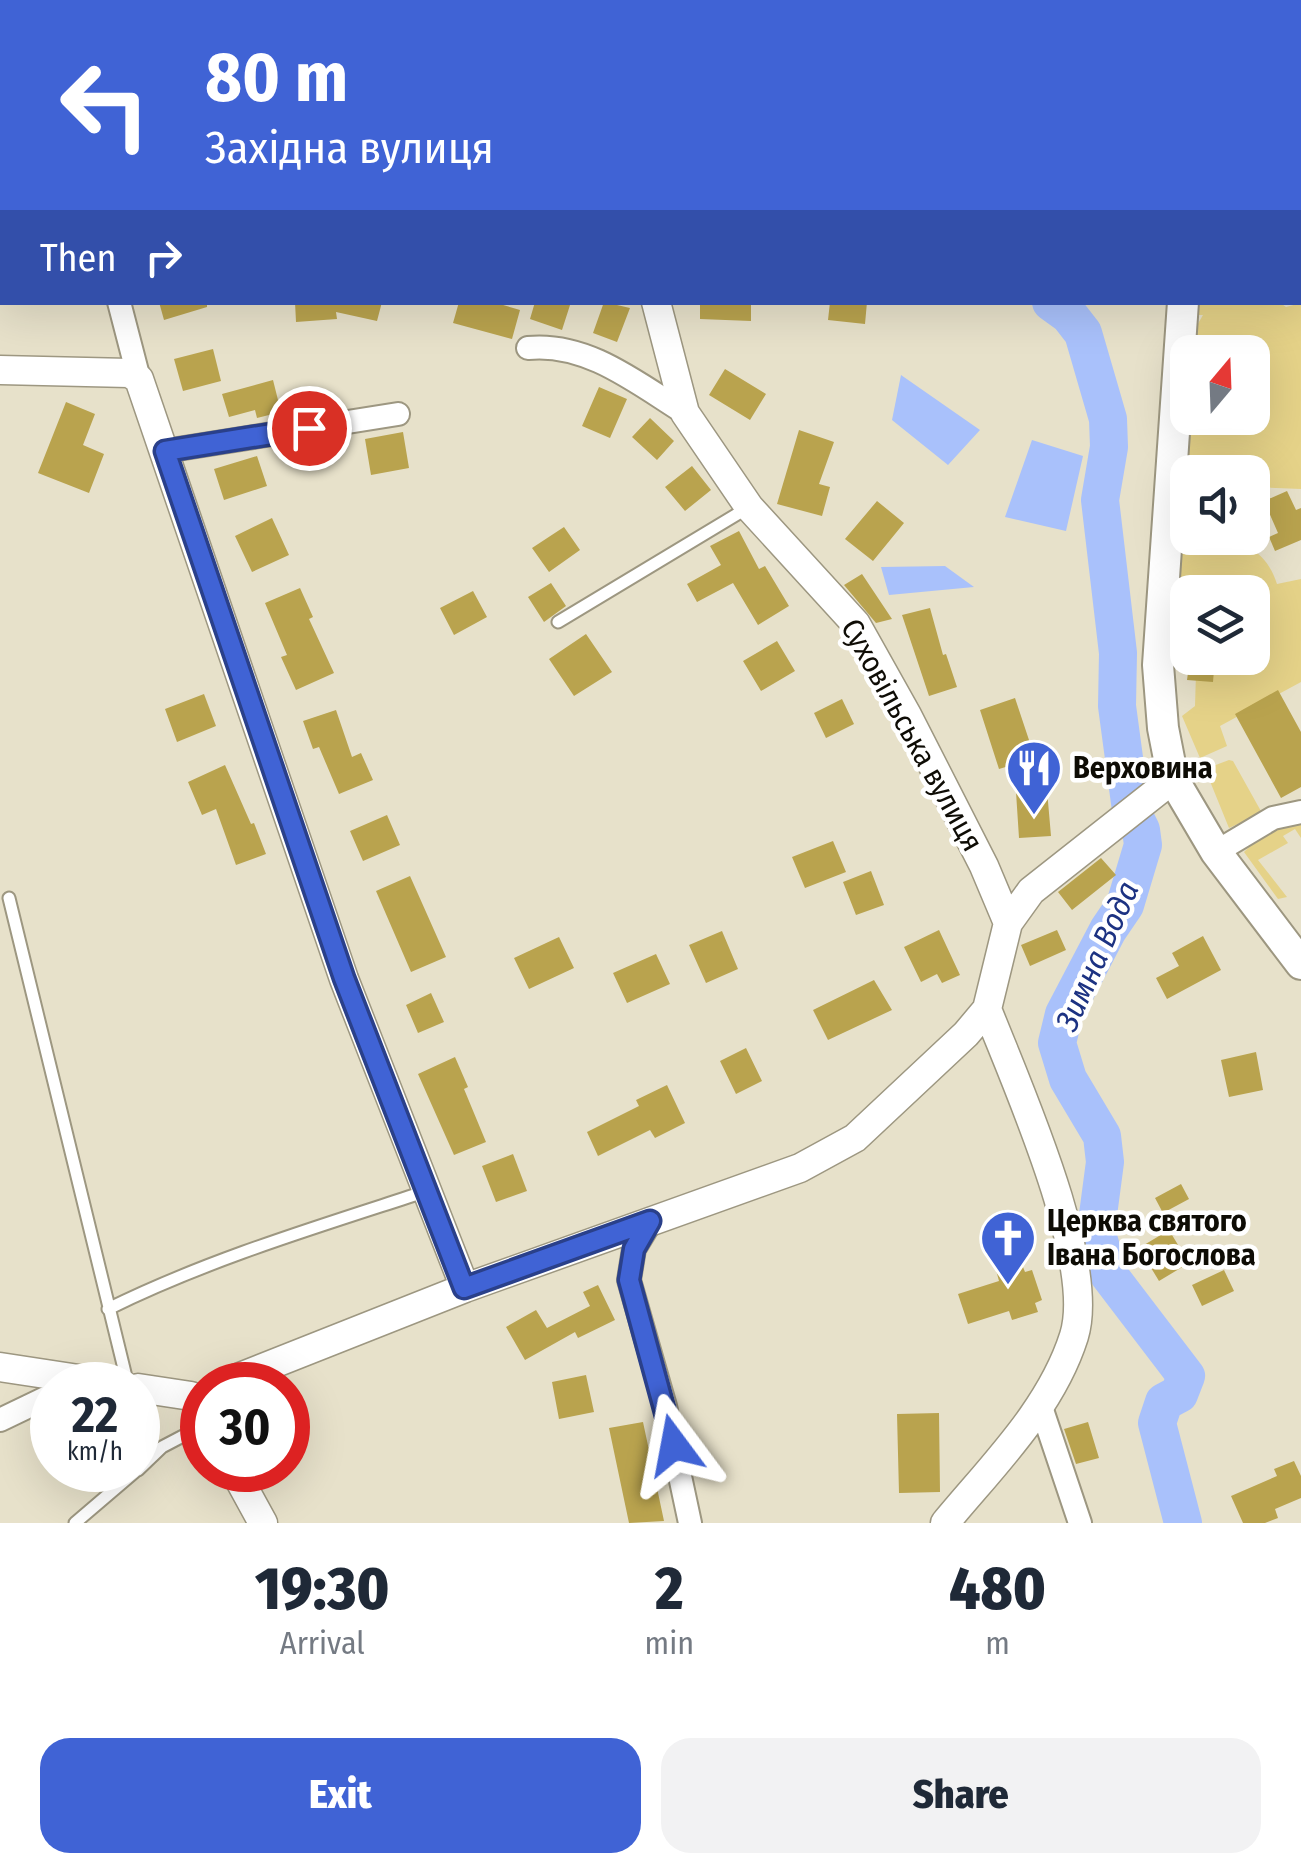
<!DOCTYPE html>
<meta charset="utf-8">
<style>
:root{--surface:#fff;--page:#f2f2f3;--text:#1f2937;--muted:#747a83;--accent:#4063d5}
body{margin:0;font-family:"Fira Sans Condensed",sans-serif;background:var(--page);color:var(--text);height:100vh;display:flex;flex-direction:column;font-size:38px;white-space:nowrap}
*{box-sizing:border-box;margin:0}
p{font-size:32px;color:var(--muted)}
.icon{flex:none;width:55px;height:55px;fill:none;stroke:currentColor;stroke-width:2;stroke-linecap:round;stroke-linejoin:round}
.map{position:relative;height:1523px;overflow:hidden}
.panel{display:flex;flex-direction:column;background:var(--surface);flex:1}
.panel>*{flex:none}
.top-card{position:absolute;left:0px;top:0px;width:1302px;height:305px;box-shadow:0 10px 40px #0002;background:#4063d5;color:#fff;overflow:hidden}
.needle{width:65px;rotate:19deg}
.controls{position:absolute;left:1170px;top:335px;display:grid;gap:20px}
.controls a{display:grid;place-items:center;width:100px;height:100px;border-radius:20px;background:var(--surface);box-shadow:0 10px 40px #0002;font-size:50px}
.speed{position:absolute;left:30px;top:1362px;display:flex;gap:20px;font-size:50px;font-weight:700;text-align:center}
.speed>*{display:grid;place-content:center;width:130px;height:130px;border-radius:50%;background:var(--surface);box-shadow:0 10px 40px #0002;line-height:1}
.speed small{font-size:25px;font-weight:400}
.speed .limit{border:15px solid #d22;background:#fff;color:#111}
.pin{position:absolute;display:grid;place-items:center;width:85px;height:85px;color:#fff;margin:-42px;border:5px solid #fff;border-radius:50%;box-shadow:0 2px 10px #0007}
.me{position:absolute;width:110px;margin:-55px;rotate:347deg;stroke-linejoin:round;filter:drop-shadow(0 0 8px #0008)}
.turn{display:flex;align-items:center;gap:35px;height:210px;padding:0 40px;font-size:45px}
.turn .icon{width:130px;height:130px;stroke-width:2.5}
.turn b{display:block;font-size:70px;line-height:85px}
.then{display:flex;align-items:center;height:95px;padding:0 40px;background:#0003;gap:20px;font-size:38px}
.eta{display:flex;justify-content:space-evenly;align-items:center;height:170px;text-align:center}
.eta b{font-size:60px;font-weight:800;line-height:70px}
.button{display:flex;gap:20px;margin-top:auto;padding:20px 40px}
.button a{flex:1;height:115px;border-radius:30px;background:var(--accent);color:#fff;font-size:40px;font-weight:800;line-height:115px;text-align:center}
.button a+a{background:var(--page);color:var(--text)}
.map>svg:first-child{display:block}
</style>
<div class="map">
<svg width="1301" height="1523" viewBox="0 0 1301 1523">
<rect width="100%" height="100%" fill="#e7e1ca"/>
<!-- green -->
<path fill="#e5d288" d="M 1279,302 L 1286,307 L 1301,303 L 1301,489 L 1253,487 L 1252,472 L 1188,472 L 1187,514 L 1184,514 L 1189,418 L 1252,418 L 1252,352 L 1196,352 L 1189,339 L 1203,315 L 1198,315 L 1199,303 Z
M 1181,545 C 1226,546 1260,533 1277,584 L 1301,579 L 1301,682 L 1220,726 L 1227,746 L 1200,758 L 1182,716 L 1195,706 L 1196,673 L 1208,658 L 1252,658 L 1252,592 L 1188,592 L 1187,630 L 1182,630 L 1181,636 L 1174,635 Z
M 1229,760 L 1233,761 L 1262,813 L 1229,828 L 1205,769 Z
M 1301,821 L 1301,838 L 1295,829 L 1283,836 L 1288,843 L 1258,860 L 1287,897 L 1278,899 L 1244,852 L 1259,837 Z"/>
<!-- water -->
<path fill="#a9c1fb" d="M 901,375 L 980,430 L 948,465 L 892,420 Z
M 1032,440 L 1083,456 L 1066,531 L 1005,517 Z
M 945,566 L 974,587 L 889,595 L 881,567 Z"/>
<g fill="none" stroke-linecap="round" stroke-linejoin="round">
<!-- river -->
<path stroke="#a9c1fb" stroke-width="38" d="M 1000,2 L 1000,0
M 1051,302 L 1069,315 L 1083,333 L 1108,419 L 1109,447 L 1100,500 L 1118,653 L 1117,706 L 1131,810 L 1141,830 L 1143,845 L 1125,905 L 1108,930 L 1064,1014 L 1057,1043 L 1068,1079 L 1102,1136 L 1105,1162 L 1096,1230 L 1109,1275 L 1186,1376 L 1179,1394 L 1164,1402 L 1157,1423 L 1183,1523"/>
</g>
<!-- building -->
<path fill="#b9a34e" d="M 159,302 L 207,302 L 207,307 L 164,320 Z
M 295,302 L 382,302 L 377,321 L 336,312 L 337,319 L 296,322 Z
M 459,302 L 493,302 L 520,310 L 512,339 L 453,323 Z
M 535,302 L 571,302 L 562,330 L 530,319 Z
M 604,302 L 630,308 L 617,342 L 593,333 Z
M 700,302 L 751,302 L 751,321 L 700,319 Z
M 830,302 L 867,302 L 865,324 L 828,320 Z
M 213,349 L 221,381 L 183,391 L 174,359 Z
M 725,369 L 766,394 L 750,420 L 709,395 Z
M 273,380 L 281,412 L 257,418 L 255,410 L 229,417 L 222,394 Z
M 599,387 L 627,399 L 610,438 L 582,426 Z
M 66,402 L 95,414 L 83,445 L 104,454 L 89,493 L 38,473 Z
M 650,418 L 674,441 L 657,460 L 632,437 Z
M 799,430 L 834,442 L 819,484 L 830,487 L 822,516 L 777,504 Z
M 403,432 L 409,468 L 371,475 L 365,439 Z
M 257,456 L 267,486 L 224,500 L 214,469 Z
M 692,466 L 711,490 L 685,511 L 665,487 Z
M 1287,491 L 1296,510 L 1301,508 L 1301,540 L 1275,551 L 1269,537 L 1278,533 L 1264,501 Z
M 877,501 L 904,523 L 873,561 L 845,539 Z
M 272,518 L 289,555 L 252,572 L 235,536 Z
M 564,527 L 580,550 L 549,572 L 532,548 Z
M 739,531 L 759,569 L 765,566 L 789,606 L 758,625 L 733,583 L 697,602 L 687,584 L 721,565 L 710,546 Z
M 862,574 L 892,619 L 876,623 L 844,585 Z
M 551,583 L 566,606 L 544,622 L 528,597 Z
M 300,588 L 313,617 L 309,619 L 334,673 L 296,690 L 281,657 L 287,655 L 265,603 Z
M 473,591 L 487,617 L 454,635 L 440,608 Z
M 930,608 L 943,655 L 946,654 L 957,687 L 929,696 L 902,615 Z
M 586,634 L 612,672 L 574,696 L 549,659 Z
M 777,641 L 795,671 L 761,691 L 743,661 Z
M 1190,658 L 1215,658 L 1213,682 L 1187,680 Z
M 1278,690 L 1301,732 L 1301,787 L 1281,798 L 1235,714 Z
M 204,694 L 216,726 L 177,742 L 165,709 Z
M 1015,698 L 1035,758 L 999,769 L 980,710 Z
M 842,699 L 854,724 L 826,738 L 814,713 Z
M 336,710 L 352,757 L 361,753 L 373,780 L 339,794 L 319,747 L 313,749 L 303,721 Z
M 225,765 L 251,824 L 254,823 L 266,854 L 236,865 L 216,809 L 202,815 L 188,782 Z
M 1047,790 L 1051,836 L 1019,838 L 1016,792 Z
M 387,815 L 400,845 L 363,861 L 350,831 Z
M 833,841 L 846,872 L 805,888 L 792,857 Z
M 1101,858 L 1116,875 L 1072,910 L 1058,892 Z
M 871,871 L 884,905 L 856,915 L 843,882 Z
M 410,876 L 446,957 L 411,972 L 376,891 Z
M 939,930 L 960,975 L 942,983 L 937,974 L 921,982 L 904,947 Z
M 1057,930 L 1066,950 L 1030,966 L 1021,945 Z
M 722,931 L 738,969 L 706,983 L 689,945 Z
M 1203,936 L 1221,970 L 1167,999 L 1156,978 L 1179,966 L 1172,953 Z
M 559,937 L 574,968 L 529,989 L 514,958 Z
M 656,954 L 670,984 L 627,1003 L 613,973 Z
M 874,980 L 892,1010 L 828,1040 L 813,1010 Z
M 431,993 L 444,1022 L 418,1033 L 406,1005 Z
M 746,1048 L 762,1081 L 736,1094 L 720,1061 Z
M 1256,1052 L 1263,1090 L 1229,1097 L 1221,1060 Z
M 455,1057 L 468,1087 L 464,1089 L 486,1142 L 454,1155 L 418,1074 Z
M 667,1085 L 685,1123 L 655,1138 L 650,1130 L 598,1156 L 587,1132 L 639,1106 L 636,1100 Z
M 513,1154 L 527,1191 L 496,1202 L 482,1166 Z
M 1181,1184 L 1189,1199 L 1163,1213 L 1155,1198 Z
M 1169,1230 L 1189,1263 L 1159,1281 L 1139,1248 Z
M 1021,1262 L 1025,1272 L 1032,1270 L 1042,1300 L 1035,1303 L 1038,1312 L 1012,1320 L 1009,1311 L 968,1324 L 958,1294 L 999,1281 L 996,1270 Z
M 1224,1270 L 1234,1291 L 1202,1306 L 1192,1285 Z
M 598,1285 L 615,1320 L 578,1338 L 575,1332 L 525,1360 L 506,1327 L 536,1310 L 547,1328 L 590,1306 L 583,1292 Z
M 586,1375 L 594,1412 L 559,1419 L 552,1382 Z
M 939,1413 L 940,1492 L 899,1493 L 897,1414 Z
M 643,1422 L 664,1521 L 629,1523 L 609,1428 Z
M 1088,1422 L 1099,1458 L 1076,1464 L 1064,1429 Z
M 1294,1461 L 1301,1476 L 1301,1498 L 1275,1509 L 1278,1518 L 1265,1523 L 1243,1523 L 1231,1496 L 1277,1476 L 1274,1469 Z"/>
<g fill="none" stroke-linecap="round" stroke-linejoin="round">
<!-- service casing -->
<g stroke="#9d9781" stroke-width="15">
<path id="service" d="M 558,622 L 749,507
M 9,898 L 128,1385
M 108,1309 C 209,1259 320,1226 427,1191
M 138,1470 L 162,1447 L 202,1426
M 75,1523 L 137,1470"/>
</g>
<!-- minor casing -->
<g stroke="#9d9781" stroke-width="26">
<path id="minor" d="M 126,0 L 145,2
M 119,302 L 139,379
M 528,348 C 587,342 637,383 685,413
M 165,451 L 398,414
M 1216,852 L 1273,818 L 1301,812
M 651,1221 L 634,1249 L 629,1280 L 665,1406 L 690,1523
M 1041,1407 L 1080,1523
M 0,1420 L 52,1395"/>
</g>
<!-- tertiary casing -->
<g stroke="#9d9781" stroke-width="31">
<path id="tertiary" d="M 409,0 L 412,2
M 656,302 L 685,413 L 749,507 L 856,624 L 907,715 L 984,866 L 1008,923
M 0,370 L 129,373 L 139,379 L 344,979 L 465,1288
M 0,1367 L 118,1385
M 220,1385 L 465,1288 L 800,1168 L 855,1138 L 966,1034 L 987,1009 L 1008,923 L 1031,891 L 1173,779
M 138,1388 L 191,1396
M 234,1470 L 263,1523
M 945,1523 C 992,1466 1051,1409 1074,1336 C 1097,1262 1016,1083 987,1009"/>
</g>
<!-- secondary casing -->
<g stroke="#9d9781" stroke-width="34">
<path id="secondary" d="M 1226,2 L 1227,0
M 1183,302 L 1158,665 L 1163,728 L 1173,779 L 1216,852 L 1301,964"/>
</g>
<!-- service -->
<use href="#service" stroke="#fff" stroke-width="11"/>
<!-- minor -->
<use href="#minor" stroke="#fff" stroke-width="22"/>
<!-- tertiary -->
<use href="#tertiary" stroke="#fff" stroke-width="28"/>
<!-- secondary -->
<use href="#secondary" stroke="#fff" stroke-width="30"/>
</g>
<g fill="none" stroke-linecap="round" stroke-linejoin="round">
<!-- route casing -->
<g stroke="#2a408a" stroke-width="25">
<path id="route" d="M 309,428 L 165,451 L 344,978 L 464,1288 L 650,1221 L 634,1249 L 629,1280 L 674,1445"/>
</g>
<!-- route -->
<use href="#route" stroke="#4063d5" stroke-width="18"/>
</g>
<!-- icons -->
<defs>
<g id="restaurant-pin" transform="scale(2.875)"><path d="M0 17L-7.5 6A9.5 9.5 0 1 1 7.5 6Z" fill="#4063d5" stroke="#fff"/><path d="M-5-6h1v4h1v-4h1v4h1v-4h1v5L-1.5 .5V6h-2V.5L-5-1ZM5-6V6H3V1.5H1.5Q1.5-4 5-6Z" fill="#fff"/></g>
<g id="church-pin" transform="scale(2.875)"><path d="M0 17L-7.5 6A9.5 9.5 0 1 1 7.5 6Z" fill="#4063d5" stroke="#fff"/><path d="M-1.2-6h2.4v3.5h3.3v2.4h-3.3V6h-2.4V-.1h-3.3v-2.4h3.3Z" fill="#fff"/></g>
</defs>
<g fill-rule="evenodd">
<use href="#restaurant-pin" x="1034" y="768"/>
<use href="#church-pin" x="1008" y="1238"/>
</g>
<g text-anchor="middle" stroke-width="9" stroke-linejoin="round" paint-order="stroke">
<!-- street labels -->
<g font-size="30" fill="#0e0c05" stroke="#fff">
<text transform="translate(912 735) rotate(61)" y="10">Суховільська вулиця</text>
</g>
<!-- poi labels -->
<g font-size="30" font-weight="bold" fill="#0e0c05" stroke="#fff" text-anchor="start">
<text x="1073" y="778">Верховина</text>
<text x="1047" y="1231">Церква святого<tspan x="1047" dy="34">Івана Богослова</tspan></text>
</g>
<!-- water labels -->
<g font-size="32" font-style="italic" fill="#1c3282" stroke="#fff">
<text transform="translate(1097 956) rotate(-66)" y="11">Зимна Вода</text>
</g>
</g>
</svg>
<div class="controls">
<a><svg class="needle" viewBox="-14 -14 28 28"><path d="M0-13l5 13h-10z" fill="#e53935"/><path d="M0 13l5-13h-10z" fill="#747a83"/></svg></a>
<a><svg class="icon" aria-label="sound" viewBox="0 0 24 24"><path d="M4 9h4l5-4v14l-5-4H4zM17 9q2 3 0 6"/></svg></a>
<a><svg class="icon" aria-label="layers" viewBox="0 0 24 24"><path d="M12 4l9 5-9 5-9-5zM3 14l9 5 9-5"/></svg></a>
</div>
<div class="speed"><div>22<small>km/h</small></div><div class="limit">30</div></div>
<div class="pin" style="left:309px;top:428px;background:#d93025"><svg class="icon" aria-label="arrive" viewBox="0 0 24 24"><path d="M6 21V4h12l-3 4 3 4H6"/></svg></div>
<svg class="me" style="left:674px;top:1445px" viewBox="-20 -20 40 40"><path d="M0-17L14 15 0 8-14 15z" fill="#4063d5" stroke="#fff" stroke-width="4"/></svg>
<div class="top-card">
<div class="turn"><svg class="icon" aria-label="left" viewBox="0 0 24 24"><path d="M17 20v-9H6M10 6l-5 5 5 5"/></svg><div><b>80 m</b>Західна вулиця</div></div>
<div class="then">Then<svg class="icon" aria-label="right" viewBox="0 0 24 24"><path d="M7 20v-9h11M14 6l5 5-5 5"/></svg></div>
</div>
</div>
<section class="panel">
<div class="eta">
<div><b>19:30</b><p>Arrival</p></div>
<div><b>2</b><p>min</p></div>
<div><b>480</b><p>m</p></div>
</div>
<div class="button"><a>Exit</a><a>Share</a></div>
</section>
